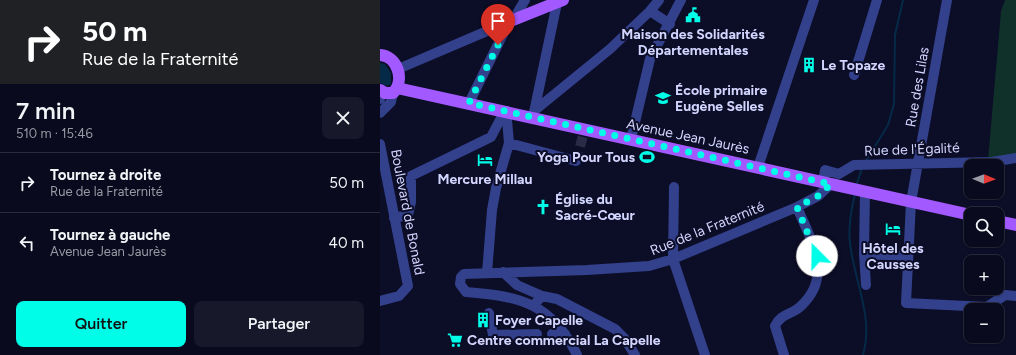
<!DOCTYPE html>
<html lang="fr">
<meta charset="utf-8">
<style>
:root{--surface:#090a1d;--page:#17182a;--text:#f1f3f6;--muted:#999aa4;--line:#292b3b;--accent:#00fde7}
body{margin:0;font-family:Figtree,sans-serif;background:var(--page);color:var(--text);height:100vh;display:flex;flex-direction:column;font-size:15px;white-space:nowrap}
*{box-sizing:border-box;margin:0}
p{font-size:13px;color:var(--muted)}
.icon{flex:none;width:22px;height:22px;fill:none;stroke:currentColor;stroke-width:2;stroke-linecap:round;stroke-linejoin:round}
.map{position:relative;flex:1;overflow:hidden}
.drawer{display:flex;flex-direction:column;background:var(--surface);width:380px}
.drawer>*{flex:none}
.banner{background:#202124;color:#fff;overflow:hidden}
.needle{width:26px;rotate:91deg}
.buttons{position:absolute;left:584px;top:159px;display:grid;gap:8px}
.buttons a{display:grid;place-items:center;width:40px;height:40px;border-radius:8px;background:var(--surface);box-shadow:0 1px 3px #0004,0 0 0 1px var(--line);font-size:20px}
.pin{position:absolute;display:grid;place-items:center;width:34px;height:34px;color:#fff;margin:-41px -17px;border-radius:50% 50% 50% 0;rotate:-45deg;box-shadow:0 0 4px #0007}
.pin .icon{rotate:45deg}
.me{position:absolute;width:44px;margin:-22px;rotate:338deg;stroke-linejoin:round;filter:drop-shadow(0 0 3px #0008)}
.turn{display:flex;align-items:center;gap:14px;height:84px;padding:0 16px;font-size:18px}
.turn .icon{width:52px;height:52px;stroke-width:2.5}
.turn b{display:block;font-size:28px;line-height:34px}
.round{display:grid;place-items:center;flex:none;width:42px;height:42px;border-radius:8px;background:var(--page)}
.summary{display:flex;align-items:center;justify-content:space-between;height:68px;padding:0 16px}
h1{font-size:24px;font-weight:600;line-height:30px}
.action{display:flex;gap:8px;margin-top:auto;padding:8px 16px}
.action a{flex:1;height:46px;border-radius:8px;background:var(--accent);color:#111;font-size:16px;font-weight:600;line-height:46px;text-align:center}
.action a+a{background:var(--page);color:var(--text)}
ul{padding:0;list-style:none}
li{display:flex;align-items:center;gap:12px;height:60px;padding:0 16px;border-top:1px solid var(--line)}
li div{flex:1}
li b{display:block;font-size:15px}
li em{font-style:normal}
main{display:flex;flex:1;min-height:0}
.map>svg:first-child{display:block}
</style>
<main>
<section class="drawer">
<div class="banner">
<div class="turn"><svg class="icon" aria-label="right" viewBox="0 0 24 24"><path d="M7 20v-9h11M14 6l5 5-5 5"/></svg><div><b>50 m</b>Rue de la Fraternité</div></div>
</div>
<div class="summary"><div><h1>7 min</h1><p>510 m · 15:46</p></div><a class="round"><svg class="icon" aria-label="close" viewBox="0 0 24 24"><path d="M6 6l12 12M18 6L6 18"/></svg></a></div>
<ul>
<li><svg class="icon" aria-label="right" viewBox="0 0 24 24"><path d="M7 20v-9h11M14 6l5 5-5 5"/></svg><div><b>Tournez à droite</b><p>Rue de la Fraternité</p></div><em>50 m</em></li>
<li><svg class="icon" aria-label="left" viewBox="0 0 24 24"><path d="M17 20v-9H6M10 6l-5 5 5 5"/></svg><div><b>Tournez à gauche</b><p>Avenue Jean Jaurès</p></div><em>40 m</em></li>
</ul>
<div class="action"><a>Quitter</a><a>Partager</a></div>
</section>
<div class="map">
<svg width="636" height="355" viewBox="0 0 636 355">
<rect width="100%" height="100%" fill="#0c0d27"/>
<!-- green -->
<path fill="#0f312a" d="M 625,0 L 636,0 L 636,156 L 608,160 L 621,11 Z"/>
<!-- water -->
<path fill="#052a48" d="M 0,63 L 5,64 L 11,73 L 11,84 L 7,86 L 0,83 Z"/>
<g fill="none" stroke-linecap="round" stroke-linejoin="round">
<!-- stream -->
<path stroke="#052a48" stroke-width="2" d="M 486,161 L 508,125 L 514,104 L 515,35 L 523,0
M 476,186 L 482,168
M 475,194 C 471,210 468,226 470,243 C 474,281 494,316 483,355"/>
<!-- minor-tunnel -->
<path stroke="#2a2b47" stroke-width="10" stroke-dasharray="10 5" stroke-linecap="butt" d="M 196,161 L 204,132"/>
<!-- minor -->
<path stroke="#33408b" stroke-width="10" d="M 279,0 L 270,11 L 290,24
M 567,0 L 531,202 L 526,303 L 607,307 L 625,295 L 636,296
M 18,69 L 133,20 L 145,0
M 474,75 L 497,0
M 0,99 L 1,91
M 89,103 L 129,22
M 154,111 L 230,49 L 270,11
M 154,112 L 177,3
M 0,113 L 11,102 L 13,93
M 251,139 L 270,59 L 301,0
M 129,143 L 196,161
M 0,144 L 28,286 L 19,296 L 0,301
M 378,167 L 434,0
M 443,182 L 445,170 L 459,174 L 474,165 L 612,162 L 636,158
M 294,187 L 293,259 L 325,355
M 485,191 L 484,254 L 486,285
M 14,218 L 28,215 L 31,202 L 31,176 L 111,137 L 121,118 L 125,117
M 484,254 L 528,256
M 123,272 L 137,285 L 162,296
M 107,273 L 112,210 L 116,188 L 129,143 L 127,120 L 125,117 L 127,111
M 153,306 L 162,296 L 177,299 L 235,329 L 245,339 L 255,355
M 109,313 L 113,335 L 157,334
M 172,334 L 185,334
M 197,355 C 172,303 139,296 86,292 L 80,284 L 81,277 L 84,274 L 207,270 L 269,266 L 293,259 L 417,207 L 438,196 L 451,184
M 404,355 L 395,326 C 401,313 412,315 421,306 C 454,275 431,241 417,207"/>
<!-- major -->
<path stroke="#a259ff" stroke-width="12" d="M 133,20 L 183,0
M 0,55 C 18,56 25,81 13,93 L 5,93 L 0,90
M 17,88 L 591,215
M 617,221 L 636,225"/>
</g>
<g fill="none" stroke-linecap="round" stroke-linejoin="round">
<!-- route -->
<path stroke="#00fde7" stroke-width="7" stroke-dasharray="0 12.6" d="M 118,45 L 89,103 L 451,184 L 438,196 L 417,207 L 437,256"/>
</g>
<!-- icons -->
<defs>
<g id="civic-bare" transform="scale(1.2)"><path d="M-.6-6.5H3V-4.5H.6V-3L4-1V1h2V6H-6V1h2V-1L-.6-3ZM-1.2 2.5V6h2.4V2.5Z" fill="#00fde7" stroke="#0c0d27" stroke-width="2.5" paint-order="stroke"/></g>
<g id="building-bare" transform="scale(1.2)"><path d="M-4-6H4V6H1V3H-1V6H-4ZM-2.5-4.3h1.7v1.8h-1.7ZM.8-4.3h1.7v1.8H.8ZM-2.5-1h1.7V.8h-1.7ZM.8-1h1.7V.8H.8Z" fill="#00fde7" stroke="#0c0d27" stroke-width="2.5" paint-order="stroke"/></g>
<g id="school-bare" transform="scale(1.2)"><path d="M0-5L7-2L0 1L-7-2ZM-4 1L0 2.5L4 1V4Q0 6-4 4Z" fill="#00fde7" stroke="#0c0d27" stroke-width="2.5" paint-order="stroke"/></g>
<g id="stadium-bare" transform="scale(1.2)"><path d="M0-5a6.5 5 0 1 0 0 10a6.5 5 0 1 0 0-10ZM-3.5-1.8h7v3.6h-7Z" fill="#00fde7" stroke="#0c0d27" stroke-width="2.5" paint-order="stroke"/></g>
<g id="hotel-bare" transform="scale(1.2)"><path d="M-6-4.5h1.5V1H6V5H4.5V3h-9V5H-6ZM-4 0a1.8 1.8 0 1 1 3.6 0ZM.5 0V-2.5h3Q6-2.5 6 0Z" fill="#00fde7" stroke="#0c0d27" stroke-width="2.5" paint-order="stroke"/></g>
<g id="church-bare" transform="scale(1.2)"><path d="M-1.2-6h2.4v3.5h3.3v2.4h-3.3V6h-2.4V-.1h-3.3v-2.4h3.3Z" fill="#00fde7" stroke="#0c0d27" stroke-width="2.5" paint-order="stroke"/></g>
<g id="supermarket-bare" transform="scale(1.2)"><path d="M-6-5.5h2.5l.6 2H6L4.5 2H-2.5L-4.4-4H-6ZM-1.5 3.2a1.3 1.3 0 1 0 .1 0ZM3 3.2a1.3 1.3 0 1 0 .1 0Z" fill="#00fde7" stroke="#0c0d27" stroke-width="2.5" paint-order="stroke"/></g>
</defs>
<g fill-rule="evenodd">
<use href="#civic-bare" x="313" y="15"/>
<use href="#building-bare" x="429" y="65"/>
<use href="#school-bare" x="283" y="98"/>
<use href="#stadium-bare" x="267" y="157"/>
<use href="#hotel-bare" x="105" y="160"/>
<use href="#church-bare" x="163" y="207"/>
<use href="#hotel-bare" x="513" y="229"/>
<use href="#building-bare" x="103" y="320"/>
<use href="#supermarket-bare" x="75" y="340"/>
</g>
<g text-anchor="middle" stroke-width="4" stroke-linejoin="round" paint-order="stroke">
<!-- poi labels -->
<g font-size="14" font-weight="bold" fill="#d2d6ff" stroke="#0c0d27" text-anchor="start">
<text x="313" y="39" text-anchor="middle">Maison des Solidarités<tspan x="313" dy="16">Départementales</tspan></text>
<text x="441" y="70">Le Topaze</text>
<text x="295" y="95">École primaire<tspan x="295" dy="16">Eugène Selles</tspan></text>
<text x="255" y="162" text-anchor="end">Yoga Pour Tous</text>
<text x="105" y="184" text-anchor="middle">Mercure Millau</text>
<text x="175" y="204">Église du<tspan x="175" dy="16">Sacré-Cœur</tspan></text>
<text x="513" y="253" text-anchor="middle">Hôtel des<tspan x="513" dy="16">Causses</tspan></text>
<text x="115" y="325">Foyer Capelle</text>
<text x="87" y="345">Centre commercial La Capelle</text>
</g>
<!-- street labels -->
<g font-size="14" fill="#d2d6ff" stroke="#0c0d27">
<text transform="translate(537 87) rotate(-80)" y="5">Rue des Lilas</text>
<text transform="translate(308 136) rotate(12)" y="5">Avenue Jean Jaurès</text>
<text transform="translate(532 149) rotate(-2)" y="5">Rue de l'Égalité</text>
<text transform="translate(28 212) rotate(79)" y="5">Boulevard de Bonald</text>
<text transform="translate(327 228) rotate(-22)" y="5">Rue de la Fraternité</text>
</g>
</g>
</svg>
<div class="buttons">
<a><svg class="needle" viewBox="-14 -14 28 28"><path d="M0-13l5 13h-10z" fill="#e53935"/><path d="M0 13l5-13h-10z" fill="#999aa4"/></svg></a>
<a><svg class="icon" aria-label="search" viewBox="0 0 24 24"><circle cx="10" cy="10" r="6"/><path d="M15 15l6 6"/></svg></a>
<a>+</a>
<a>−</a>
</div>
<div class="pin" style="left:118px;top:45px;background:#d93025"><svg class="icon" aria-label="arrive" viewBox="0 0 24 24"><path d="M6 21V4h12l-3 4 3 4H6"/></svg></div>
<svg class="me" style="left:437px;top:256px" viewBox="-20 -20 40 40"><circle r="19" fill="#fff"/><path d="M0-13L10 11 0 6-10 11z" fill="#00fde7"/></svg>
</div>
</main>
